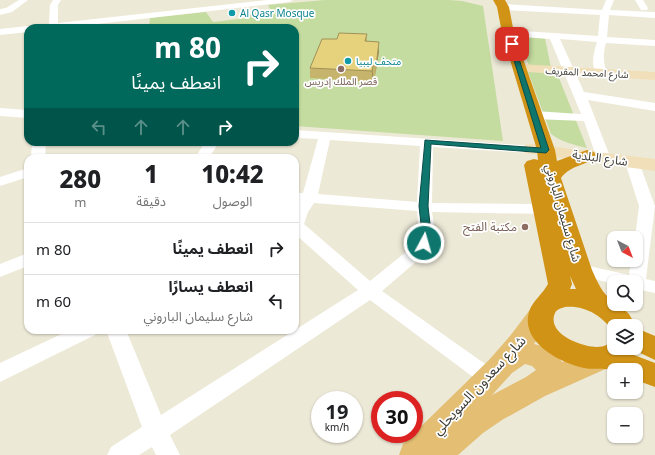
<!DOCTYPE html>
<html lang="ar">
<meta charset="utf-8">
<style>
:root{--surface:#fff;--page:#f2f2f2;--text:#202124;--muted:#757577;--line:#e0e0e0}
body{margin:0;font-family:"Noto Sans","Noto Sans Arabic",sans-serif;background:var(--page);color:var(--text);direction:rtl;height:100vh;display:flex;flex-direction:column;font-size:15px;white-space:nowrap}
*{box-sizing:border-box;margin:0}
p{font-size:13px;color:var(--muted)}
.icon{flex:none;width:22px;height:22px;fill:none;stroke:currentColor;stroke-width:2;stroke-linecap:round;stroke-linejoin:round}
.map{position:relative;flex:1;overflow:hidden;direction:ltr}
.details{position:absolute;left:24px;top:154px;width:275px;height:180px;display:flex;flex-direction:column;background:var(--surface);border-radius:12px;box-shadow:0 1px 3px #0004;direction:rtl}
.details>*{flex:none}
.top-card{position:absolute;left:24px;top:24px;width:275px;height:122px;border-radius:12px;box-shadow:0 1px 3px #0004;direction:rtl;background:#00695c;color:#fff;overflow:hidden}
.needle{width:26px;rotate:138deg}
.buttons{position:absolute;left:607px;top:231px;display:grid;gap:8px}
.buttons a{display:grid;place-items:center;width:36px;height:36px;border-radius:8px;background:var(--surface);box-shadow:0 1px 3px #0004;font-size:20px}
.speed{position:absolute;left:311px;top:391px;display:flex;gap:8px;font-size:20px;font-weight:700;text-align:center}
.speed>*{display:grid;place-content:center;width:52px;height:52px;border-radius:50%;background:var(--surface);box-shadow:0 1px 3px #0004;line-height:1}
.speed small{font-size:10px;font-weight:400}
.speed .limit{border:6px solid #d22;background:#fff;color:#111}
.pin{position:absolute;display:grid;place-items:center;width:34px;height:34px;color:#fff;margin:-17px;border-radius:8px;box-shadow:0 2px 6px #0006}
.me{position:absolute;width:44px;margin:-22px;rotate:6deg;stroke-linejoin:round;filter:drop-shadow(0 0 3px #0008)}
.turn{display:flex;align-items:center;gap:14px;height:84px;padding:0 12px;font-size:18px}
.turn .icon{width:52px;height:52px;stroke-width:2.5}
.turn b{display:block;font-size:28px;line-height:34px}
.lanes{display:flex;align-items:center;height:38px;padding:0 12px;background:#0003;justify-content:center;gap:20px;direction:ltr}
.lanes .off{opacity:.35}
.eta{display:flex;justify-content:space-evenly;align-items:center;height:68px;text-align:center}
.eta b{font-size:24px;font-weight:800;line-height:28px}
ul{padding:0;list-style:none}
li{display:flex;align-items:center;gap:12px;height:52px;padding:0 12px;border-top:1px solid var(--line)}
li div{flex:1}
li b{display:block;font-size:15px}
li em{font-style:normal}
.map>svg:first-child{display:block}
</style>
<div class="map">
<svg width="655" height="455" viewBox="0 0 655 455">
<rect width="100%" height="100%" fill="#ede9d7"/>
<!-- green -->
<path fill="#c4dc9f" d="M 325,0 L 449,0 L 462,1 L 483,6 L 503,141 L 295,126 L 295,28 L 149,28 L 150,18 L 206,12 L 213,22 L 247,18 L 245,14 L 271,11 L 268,5 Z
M 519,36 L 545,38 L 551,68 L 529,66 Z
M 528,72 L 557,73 L 587,148 C 574,145 562,142 551,134 Z"/>
<g fill="none" stroke-linecap="round" stroke-linejoin="round">
<!-- street -->
<path fill="#fff" fill-rule="evenodd" d="M 19,0 L 28,0 L 12,12 L 0,15 L 0,9 L 6,8 Z
M 53,0 L 61,0 L 58,5 L 58,23 L 267,0 L 293,0 L 289,2 L 63,28 L 34,28 L 36,26 L 49,24 L 50,5 Z
M 606,0 L 614,0 L 610,10 L 655,12 L 655,18 L 609,15 L 607,37 L 655,40 L 655,46 L 606,43 C 603,54 603,61 607,73 L 602,76 C 588,73 594,51 597,42 L 560,39 L 584,92 L 655,103 L 655,111 L 588,100 L 611,159 L 609,162 L 599,162 L 597,159 L 584,121 L 534,119 L 530,118 L 528,115 L 530,112 L 534,111 L 581,114 L 550,39 L 508,36 L 503,33 L 508,30 L 598,36 L 600,15 L 503,10 L 499,7 L 503,4 L 602,10 Z
M 635,0 L 643,0 L 648,8 L 647,10 L 641,10 Z
M 28,26 L 32,28 L 28,28 L 28,32 L 0,35 L 0,29 Z
M 0,108 L 28,110 L 28,118 L 0,116 Z
M 295,130 L 536,146 L 538,149 L 536,152 L 531,153 L 433,147 L 432,203 L 543,204 L 548,206 L 551,209 L 548,212 L 543,214 L 432,212 C 435,231 436,236 425,254 L 382,291 L 495,371 L 499,377 L 495,383 L 488,386 L 481,383 L 370,300 L 170,435 L 180,455 L 156,455 L 152,447 L 139,455 L 107,455 L 111,447 L 142,427 L 106,330 L 126,330 L 161,415 L 358,290 L 295,234 L 295,208 L 299,202 L 295,201 L 295,193 L 303,193 L 318,139 L 295,138 ZM 330,140 L 420,146 L 417,202 L 318,194 ZM 314,203 L 417,211 L 419,233 L 412,247 L 370,281 L 304,224 L 308,212 Z
M 32,142 L 46,142 L 45,158 L 31,158 Z
M 205,142 L 219,142 L 209,158 L 195,158 Z
M 632,158 L 637,159 L 639,162 L 655,206 L 646,279 L 655,281 L 655,293 L 636,289 L 636,282 L 614,282 L 614,284 L 574,274 L 571,270 L 574,266 L 580,264 L 629,275 L 631,260 L 636,260 L 636,238 L 635,238 L 639,206 L 625,162 L 627,159 Z
M 28,168 L 28,177 L 0,186 L 0,177 Z
M 28,253 L 28,266 L 0,277 L 0,264 Z
M 70,330 L 98,330 L 95,335 L 0,382 L 0,363 Z"/>
<!-- secondary -->
<path fill="#f1dfb9" fill-rule="evenodd" d="M 519,64 L 655,72 L 655,80 L 514,71 L 512,68 L 514,65 Z
M 531,144 L 655,159 L 655,171 L 525,153 L 522,149 L 525,145 Z"/>
<!-- primary -->
<path fill="#e3be73" fill-rule="evenodd" d="M 541,304 L 550,307 L 554,314 L 534,344 C 546,347 556,350 562,362 L 600,348 L 610,351 L 614,359 L 610,367 L 545,396 L 502,420 L 483,433 L 458,455 L 399,455 L 403,444 L 489,360 L 510,336 L 532,307 ZM 525,364 L 532,366 L 536,370 L 526,377 L 492,395 L 512,373 Z"/>
<!-- highway -->
<path fill="#d19315" fill-rule="evenodd" d="M 493,0 L 505,0 L 509,7 L 514,33 L 555,150 L 557,161 L 587,150 L 594,152 L 596,156 C 590,165 571,164 561,178 L 592,270 C 597,281 603,296 614,301 L 614,304 L 618,304 L 629,314 L 636,326 L 614,326 L 614,333 C 603,316 585,305 565,307 C 561,308 556,310 555,313 C 546,334 582,347 597,347 C 604,347 608,344 614,341 L 614,348 L 636,348 L 636,328 L 655,336 L 655,360 L 636,351 L 634,355 L 655,363 L 655,387 L 636,380 L 636,370 L 614,370 L 614,371 C 604,367 594,370 584,368 C 560,363 520,342 529,312 C 532,301 543,294 548,284 L 524,165 L 527,161 L 534,159 L 538,160 L 537,150 L 502,33 L 497,7 ZM 570,276 L 576,289 L 570,289 L 572,284 Z"/>
</g>
<!-- wall -->
<path fill="#c6b46c" d="M 367,34 L 367,41 L 379,52 L 375,76 L 373,76 L 372,82 L 310,78 L 310,68 L 337,39 Z"/>
<!-- shaded-wall -->
<path fill="#a19258" d="M 379,42 L 379,52 L 375,76 L 376,66 Z
M 373,66 L 373,76 L 372,82 L 372,71 Z"/>
<!-- building -->
<path fill="#e6d17d" stroke="#a19258" d="M 339,33 L 367,34 L 365,41 L 379,42 L 376,66 L 373,66 L 372,71 L 310,68 L 322,39 L 337,39 Z"/>
<!-- route -->
<path fill="#0f766e" stroke="#0a4d48" d="M 512,43 L 514,44 L 549,150 L 546,153 L 431,144 L 428,206 L 431,233 L 427,245 L 420,245 L 419,243 L 422,233 L 419,206 L 425,140 L 541,148 L 509,44 Z"/>
<!-- markers -->
<g fill="#0f9aa8" stroke="#fff" stroke-width="1.5">
<circle cx="232" cy="13" r="4"/>
<circle cx="348" cy="61" r="4"/>
</g>
<g fill="#8d6e63" stroke="#fff" stroke-width="1.5">
<circle cx="341" cy="69" r="4"/>
<circle cx="525" cy="227" r="4"/>
</g>
<g text-anchor="middle" stroke-width="3.5" stroke-linejoin="round" paint-order="stroke">
<!-- far-culture labels -->
<g font-size="10" fill="#0d838f" stroke="#fff" text-anchor="start">
<text x="240" y="17">Al Qasr Mosque</text>
<text x="356" y="65">متحف ليبيا</text>
</g>
<!-- far-street labels -->
<g font-size="10" fill="#3c3a33" stroke="#fff">
<text transform="translate(587 72) rotate(3)" y="4">شارع امحمد المقريف</text>
</g>
<!-- far-education labels -->
<g font-size="10" fill="#785e54" stroke="#fff">
<text x="341" y="85">قصر الملك إدريس</text>
</g>
<!-- street labels -->
<g font-size="12" fill="#3c3a33" stroke="#fff">
<text transform="translate(600 158) rotate(8)" y="4">شارع البلدية</text>
<text transform="translate(563 213) rotate(74)" y="4">شارع سليمان الباروني</text>
</g>
<!-- education labels -->
<g font-size="12" fill="#785e54" stroke="#fff" text-anchor="end">
<text x="517" y="231">مكتبة الفتح</text>
</g>
<!-- near-street labels -->
<g font-size="14" fill="#3c3a33" stroke="#fff">
<text transform="translate(479 385) rotate(-47)" y="5">شارع سعدون السويحلي</text>
</g>
</g>
</svg>
<div class="buttons">
<a><svg class="needle" viewBox="-14 -14 28 28"><path d="M0-13l5 13h-10z" fill="#e53935"/><path d="M0 13l5-13h-10z" fill="#757577"/></svg></a>
<a><svg class="icon" aria-label="search" viewBox="0 0 24 24"><circle cx="10" cy="10" r="6"/><path d="M15 15l6 6"/></svg></a>
<a><svg class="icon" aria-label="layers" viewBox="0 0 24 24"><path d="M12 4l9 5-9 5-9-5zM3 14l9 5 9-5"/></svg></a>
<a>+</a>
<a>−</a>
</div>
<div class="speed"><div>19<small>km/h</small></div><div class="limit">30</div></div>
<div class="pin" style="left:512px;top:44px;background:#d93025"><svg class="icon" aria-label="arrive" viewBox="0 0 24 24"><path d="M6 21V4h12l-3 4 3 4H6"/></svg></div>
<svg class="me" style="left:424px;top:243px" viewBox="-20 -20 40 40"><circle r="17" fill="#0f766e" stroke="#fff" stroke-width="3"/><path d="M0-11L8 9 0 5-8 9z" fill="#fff"/></svg>
<div class="top-card">
<div class="turn"><svg class="icon" aria-label="right" viewBox="0 0 24 24"><path d="M7 20v-9h11M14 6l5 5-5 5"/></svg><div><b>80 m</b>انعطف يمينًا</div></div>
<div class="lanes"><svg class="icon off" aria-label="left" viewBox="0 0 24 24"><path d="M17 20v-9H6M10 6l-5 5 5 5"/></svg><svg class="icon off" aria-label="ahead" viewBox="0 0 24 24"><path d="M12 20V5M6 11l6-6 6 6"/></svg><svg class="icon off" aria-label="ahead" viewBox="0 0 24 24"><path d="M12 20V5M6 11l6-6 6 6"/></svg><svg class="icon" aria-label="right" viewBox="0 0 24 24"><path d="M7 20v-9h11M14 6l5 5-5 5"/></svg></div>
</div>
<section class="details">
<div class="eta">
<div><b>10:42</b><p>الوصول</p></div>
<div><b>1</b><p>دقيقة</p></div>
<div><b>280</b><p>m</p></div>
</div>
<ul>
<li><svg class="icon" aria-label="right" viewBox="0 0 24 24"><path d="M7 20v-9h11M14 6l5 5-5 5"/></svg><div><b>انعطف يمينًا</b></div><em>80 m</em></li>
<li><svg class="icon" aria-label="left" viewBox="0 0 24 24"><path d="M17 20v-9H6M10 6l-5 5 5 5"/></svg><div><b>انعطف يسارًا</b><p>شارع سليمان الباروني</p></div><em>60 m</em></li>
</ul>
</section>
</div>
